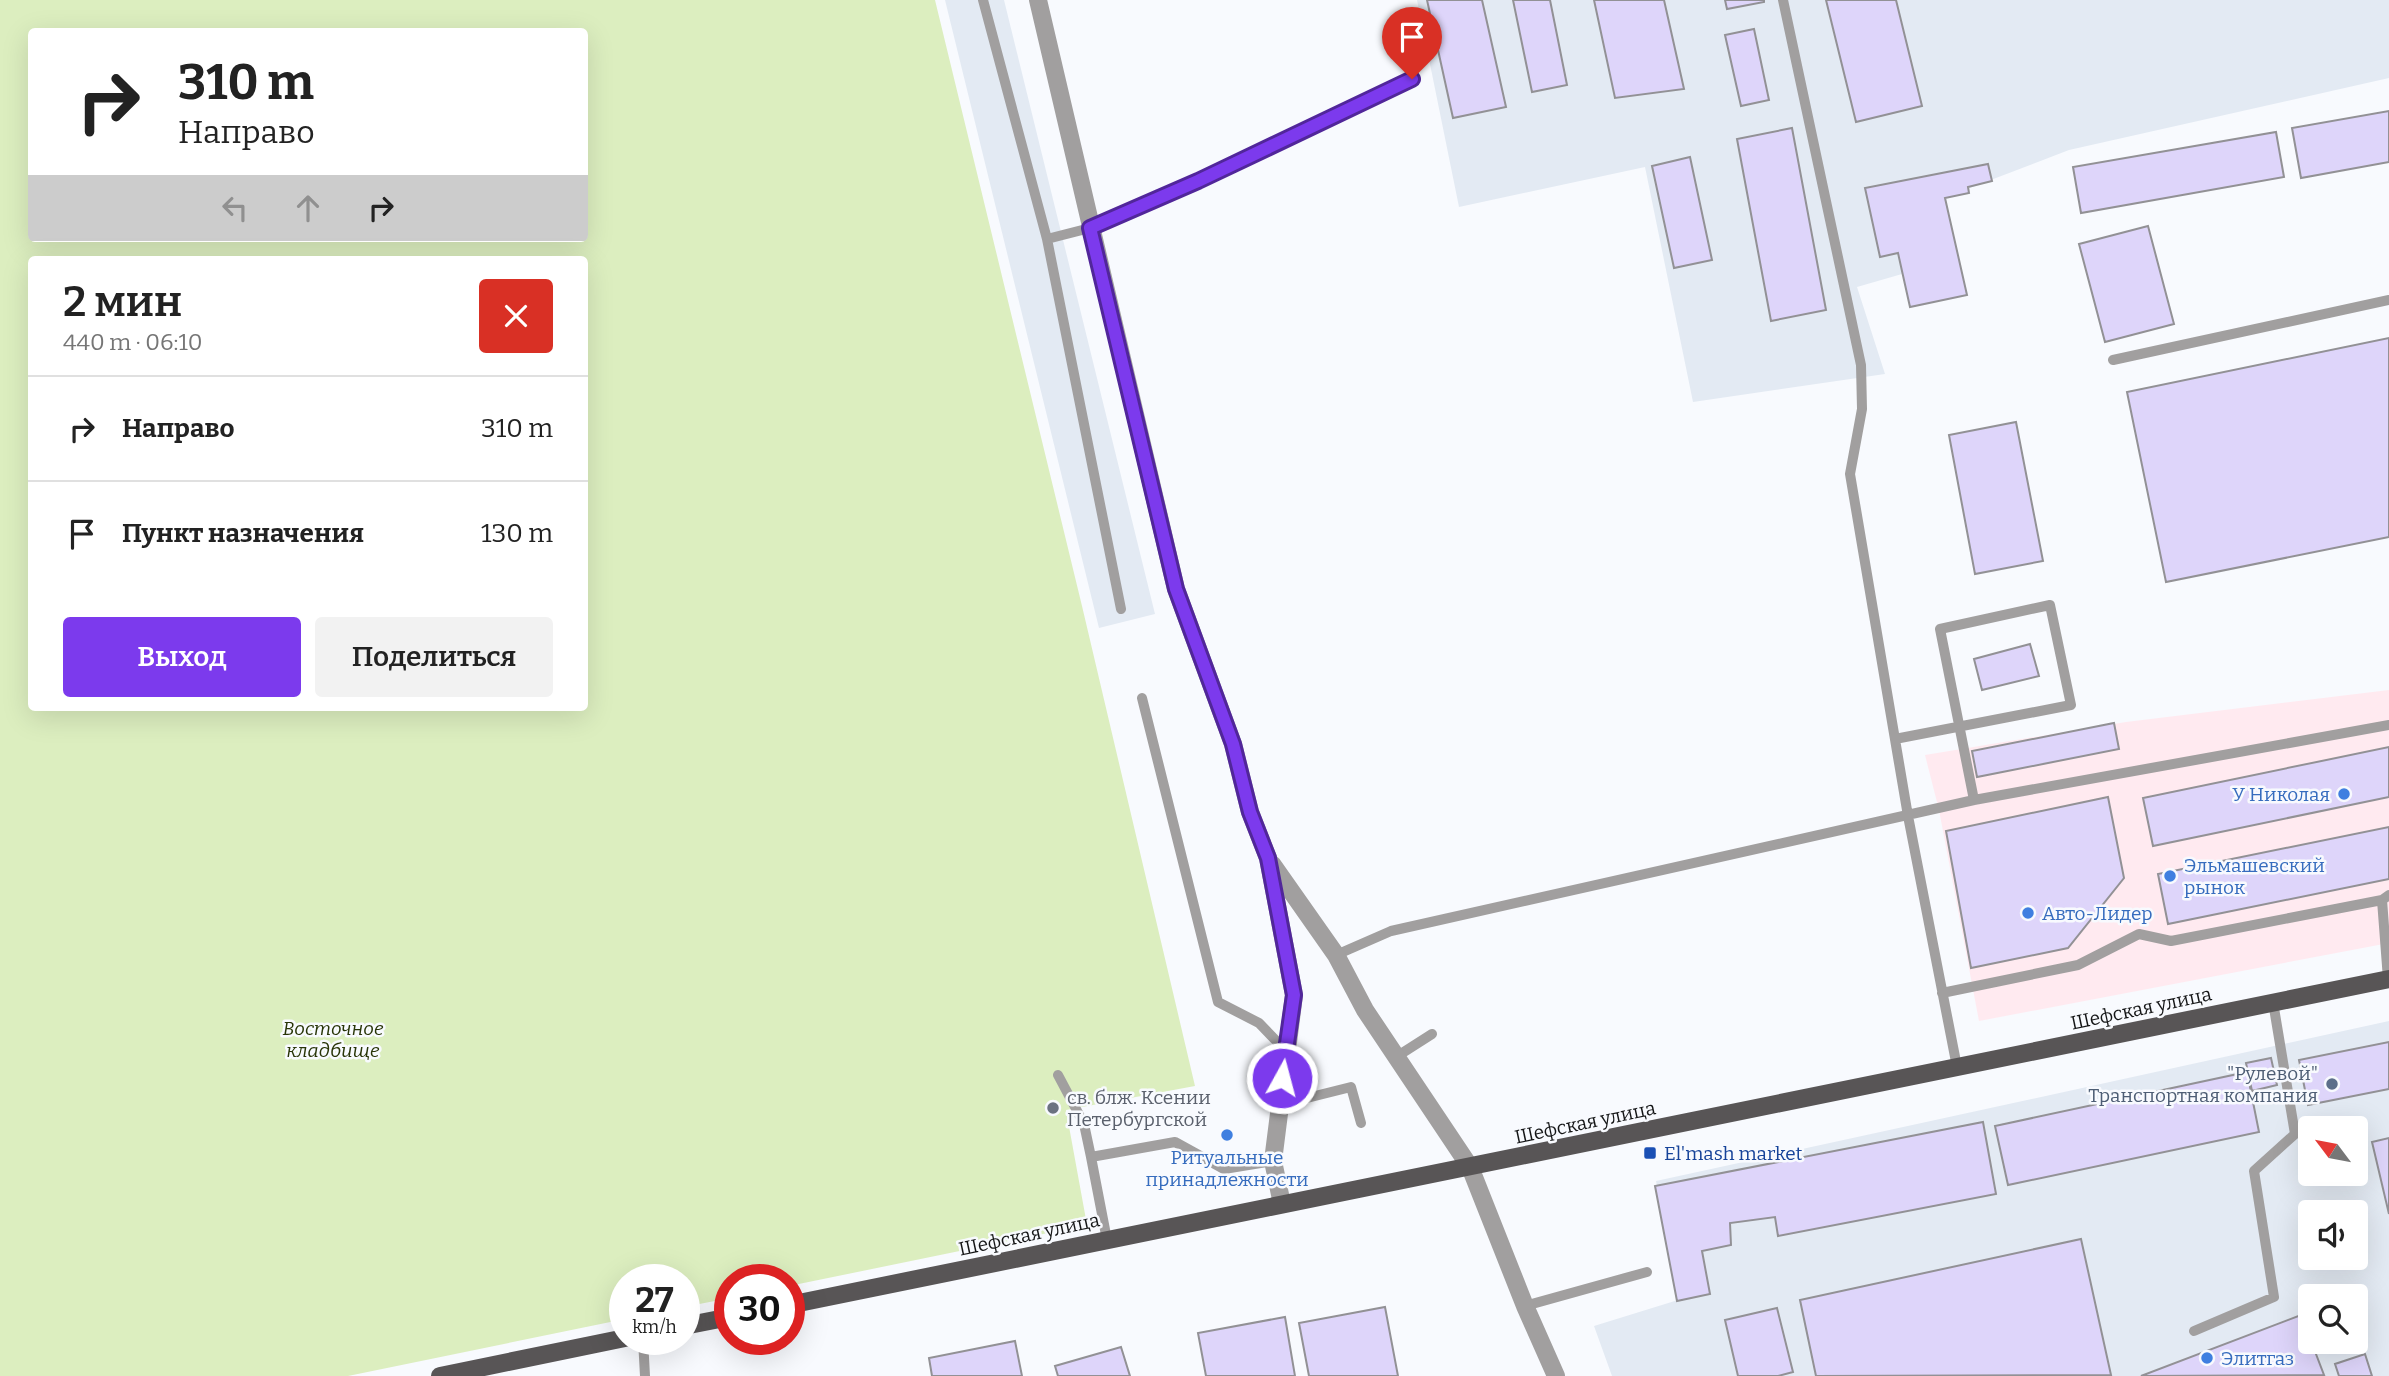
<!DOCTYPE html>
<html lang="ru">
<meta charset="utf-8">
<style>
:root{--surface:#fff;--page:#f2f2f2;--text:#222;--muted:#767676;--line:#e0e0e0;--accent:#7c3aed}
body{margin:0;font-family:Bitter,serif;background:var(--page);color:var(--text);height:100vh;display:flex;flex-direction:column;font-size:26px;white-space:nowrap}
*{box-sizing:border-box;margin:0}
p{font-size:23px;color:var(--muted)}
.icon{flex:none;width:38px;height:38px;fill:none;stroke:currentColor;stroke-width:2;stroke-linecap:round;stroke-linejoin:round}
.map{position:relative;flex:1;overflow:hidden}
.details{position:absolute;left:28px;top:256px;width:560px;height:455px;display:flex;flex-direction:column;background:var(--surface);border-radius:7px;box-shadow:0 7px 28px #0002}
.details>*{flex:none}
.hud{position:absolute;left:28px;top:28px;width:560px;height:214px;border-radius:7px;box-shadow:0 7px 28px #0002;background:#fff;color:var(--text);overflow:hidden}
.needle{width:46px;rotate:302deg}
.buttons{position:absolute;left:2298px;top:1116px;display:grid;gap:14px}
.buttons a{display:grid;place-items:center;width:70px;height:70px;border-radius:7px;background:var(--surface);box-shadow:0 7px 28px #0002;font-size:35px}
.speed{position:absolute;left:609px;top:1264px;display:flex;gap:14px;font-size:35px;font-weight:700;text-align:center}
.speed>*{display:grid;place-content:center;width:91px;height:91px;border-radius:50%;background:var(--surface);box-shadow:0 7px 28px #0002;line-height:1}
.speed small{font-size:18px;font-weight:400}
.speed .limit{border:10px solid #d22;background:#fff;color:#111}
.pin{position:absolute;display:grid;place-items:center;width:60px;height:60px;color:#fff;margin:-72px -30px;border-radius:50% 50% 50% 0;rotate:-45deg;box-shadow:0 0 7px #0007}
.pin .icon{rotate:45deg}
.me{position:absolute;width:77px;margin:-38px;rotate:7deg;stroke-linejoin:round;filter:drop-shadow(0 0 5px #0008)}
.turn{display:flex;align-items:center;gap:24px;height:147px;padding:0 35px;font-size:32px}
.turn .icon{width:91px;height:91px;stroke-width:2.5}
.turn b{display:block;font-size:49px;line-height:60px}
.lanes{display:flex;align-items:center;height:66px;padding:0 35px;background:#0003;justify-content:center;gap:35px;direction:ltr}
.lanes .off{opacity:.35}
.round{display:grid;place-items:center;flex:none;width:74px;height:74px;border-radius:7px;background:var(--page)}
.head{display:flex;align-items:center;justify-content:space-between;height:119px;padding:0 35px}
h1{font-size:42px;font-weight:600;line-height:52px}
.primary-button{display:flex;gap:14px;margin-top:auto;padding:14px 35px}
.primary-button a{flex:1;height:80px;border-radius:7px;background:var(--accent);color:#fff;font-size:28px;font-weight:600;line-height:80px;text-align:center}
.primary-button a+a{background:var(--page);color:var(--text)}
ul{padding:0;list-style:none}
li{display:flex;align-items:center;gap:21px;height:105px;padding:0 35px;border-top:2px solid var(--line)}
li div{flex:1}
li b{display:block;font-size:26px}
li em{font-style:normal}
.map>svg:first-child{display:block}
</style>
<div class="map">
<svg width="2389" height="1376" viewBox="0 0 2389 1376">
<rect width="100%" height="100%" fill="#f8fafe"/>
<!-- commercial -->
<path fill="#ffeaf0" d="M 2389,690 L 2389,943 L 1979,1021 L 1939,810 L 1925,755 L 2126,722 Z"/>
<!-- built -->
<path fill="#e3eaf3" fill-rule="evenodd" d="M 945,0 L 1004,0 L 1155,614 L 1099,628 Z
M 1417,0 L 2389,0 L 2389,78 L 2069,150 L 1941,199 L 1947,261 L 1857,287 L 1885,374 L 1693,402 L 1645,167 L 1459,207 Z
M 2389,1021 L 2389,1376 L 1612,1376 L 1594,1326 L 1678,1300 L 1656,1181 ZM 2310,1129 L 2356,1129 L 2356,1174 L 2310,1174 ZM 2310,1213 L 2356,1213 L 2356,1258 L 2310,1258 ZM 2310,1297 L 2356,1297 L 2356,1342 L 2310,1342 Z"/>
<!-- green -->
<path fill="#dceebf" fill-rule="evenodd" d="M 0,0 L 935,0 L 1082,606 L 1195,1086 L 1066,1110 L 1087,1225 L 789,1286 L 789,1279 L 730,1279 L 730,1298 L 684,1307 L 684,1279 L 625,1279 L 625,1319 L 348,1376 L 0,1376 ZM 32,32 L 584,32 L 584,238 L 32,238 ZM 32,259 L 584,259 L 584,707 L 32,707 Z"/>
<!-- building -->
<path fill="#ded5fa" stroke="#929195" stroke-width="2" d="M 1427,0 L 1482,0 L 1506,107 L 1453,118 Z
M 1513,0 L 1550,0 L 1567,85 L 1532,92 Z
M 1594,0 L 1664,0 L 1684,89 L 1615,98 Z
M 1725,0 L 1764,0 L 1764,2 L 1727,9 Z
M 1826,0 L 1896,0 L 1922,106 L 1856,122 Z
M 1754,29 L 1769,100 L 1741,106 L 1725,35 Z
M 2389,111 L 2389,162 L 2301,178 L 2292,128 Z
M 1792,128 L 1826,310 L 1771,321 L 1737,139 Z
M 2276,132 L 2284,177 L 2081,213 L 2073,167 Z
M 1690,157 L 1712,260 L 1674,268 L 1652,166 Z
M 1988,164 L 1992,181 L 1968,187 L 1969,193 L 1945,198 L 1967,295 L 1910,307 L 1898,253 L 1880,257 L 1865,188 Z
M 2148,226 L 2174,324 L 2105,342 L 2079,244 Z
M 2389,338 L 2389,537 L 2166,582 L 2127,392 Z
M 2016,422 L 2043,561 L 1975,574 L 1949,435 Z
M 2030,644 L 2039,676 L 1982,690 L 1974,659 Z
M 2114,723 L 2119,749 L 1977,777 L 1972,751 Z
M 2389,747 L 2389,797 L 2153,846 L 2143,798 Z
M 2108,797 L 2124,878 L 2068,948 L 1971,968 L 1946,831 Z
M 2389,827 L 2389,879 L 2168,924 L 2158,874 Z
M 2389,1042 L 2389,1089 L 2308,1105 L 2299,1060 Z
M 2271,1058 L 2277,1085 L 2252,1091 L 2246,1063 Z
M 2247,1072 L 2259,1132 L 2008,1185 L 1995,1126 Z
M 1983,1122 L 1996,1194 L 1778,1236 L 1775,1217 L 1730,1223 L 1731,1245 L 1702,1251 L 1710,1294 L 1677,1301 L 1655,1186 Z
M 2389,1138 L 2389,1214 L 2372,1142 Z
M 2081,1239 L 2111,1375 L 1816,1376 L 1800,1300 Z
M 1385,1307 L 1398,1376 L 1309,1376 L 1299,1323 Z
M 1777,1308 L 1793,1372 L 1778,1376 L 1738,1376 L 1725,1320 Z
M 2301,1315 L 2324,1375 L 2141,1376 Z
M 1285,1317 L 1295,1376 L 1206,1376 L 1198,1333 Z
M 1015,1341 L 1022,1376 L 932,1376 L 929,1358 Z
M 1121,1347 L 1130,1376 L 1058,1376 L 1055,1366 Z
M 2365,1354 L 2372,1376 L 2339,1376 L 2335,1364 Z"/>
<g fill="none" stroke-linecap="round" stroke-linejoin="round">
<!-- service -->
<path stroke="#a19f9f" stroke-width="10" d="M 983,0 L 1047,239 L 1121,609
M 1783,0 L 1861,365 L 1862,409 L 1850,474 L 1908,816 L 1957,1067
M 1047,239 L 1090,228 L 1198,181 L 1412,79
M 2113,360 L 2389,300
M 1142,698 L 1218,1002 L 1259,1023 L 1286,1051
M 1895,739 L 2071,705 L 2050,605 L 1940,629 L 1974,800
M 1336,955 L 1391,931 L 1974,800 L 2389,725
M 2388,979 L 2382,900 L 2389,895
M 1942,993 L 2078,965 L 2139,934 L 2171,941 L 2382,900
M 1396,1057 L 1432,1034
M 1058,1075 L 1084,1124 L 1091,1157 L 1175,1142 L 1224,1169 L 1273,1161
M 1279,1105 L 1351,1087 L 1361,1123
M 1091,1157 L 1107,1240
M 1525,1306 L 1647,1272
M 2194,1331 L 2274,1297 L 2254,1171 L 2295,1134 L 2273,1002
M 643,1339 L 645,1376"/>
<!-- minor -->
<path stroke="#a19f9f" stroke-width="18" d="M 1038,0 L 1176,589 L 1233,744 L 1250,812 L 1268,858 L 1294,995 L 1273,1161 L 1282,1204
M 1272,864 L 1336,955 L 1365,1010 L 1470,1167 L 1525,1306 L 1556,1376"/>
<!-- primary -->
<path stroke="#585556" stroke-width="18" d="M 789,1305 L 2389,979
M 684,1326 L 730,1317
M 440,1376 L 625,1338"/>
</g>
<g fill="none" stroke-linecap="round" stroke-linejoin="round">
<!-- route casing -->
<g stroke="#51269a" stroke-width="18">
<path id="route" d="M 1282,1078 L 1294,995 L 1268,858 L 1250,812 L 1233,744 L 1176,589 L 1090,228 L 1198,181 L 1412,79"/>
</g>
<!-- route -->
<use href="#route" stroke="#7c3aed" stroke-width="12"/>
</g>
<!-- markers -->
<g fill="#3f7fe0" stroke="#f8fafe" stroke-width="2.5">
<circle cx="2344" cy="794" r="7"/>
<circle cx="2170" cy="876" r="7"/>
<circle cx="2028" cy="913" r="7"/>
<circle cx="1227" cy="1135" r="7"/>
<circle cx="2207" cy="1358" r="7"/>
</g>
<circle fill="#5c6f8a" stroke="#f8fafe" stroke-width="2.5" cx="2332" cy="1084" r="7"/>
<circle fill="#6b7280" stroke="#f8fafe" stroke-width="2.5" cx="1053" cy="1108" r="7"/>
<rect fill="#1a4fb4" stroke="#f8fafe" stroke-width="2.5" x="1643" y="1146" width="14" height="14" rx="3.5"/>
<g text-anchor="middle" stroke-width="5" stroke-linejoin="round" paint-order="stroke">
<!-- shop labels -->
<g font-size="19" fill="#366cbe" stroke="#f8fafe" text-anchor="start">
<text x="2330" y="801" text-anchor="end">У Николая</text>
<text x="2184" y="872">Эльмашевский<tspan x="2184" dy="22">рынок</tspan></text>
<text x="2042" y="920">Авто-Лидер</text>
<text x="1227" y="1164" text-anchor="middle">Ритуальные<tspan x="1227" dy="22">принадлежности</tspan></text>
<text x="2221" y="1365">Элитгаз</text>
</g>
<!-- street labels -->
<g font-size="19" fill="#141516" stroke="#f8fafe">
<text transform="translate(2141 1008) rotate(-12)" y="7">Шефская улица</text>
<text transform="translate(1585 1122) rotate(-12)" y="7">Шефская улица</text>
<text transform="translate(1029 1234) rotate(-12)" y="7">Шефская улица</text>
</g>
<!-- park labels -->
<g font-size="19" font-style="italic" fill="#283507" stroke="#f8fafe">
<text x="333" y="1035">Восточное<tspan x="333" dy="22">кладбище</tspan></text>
</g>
<!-- service labels -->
<g font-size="19" fill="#4e5e75" stroke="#f8fafe" text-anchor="end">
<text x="2318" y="1080">"Рулевой"<tspan x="2318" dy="22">Транспортная компания</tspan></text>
</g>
<!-- worship labels -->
<g font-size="19" fill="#5b616d" stroke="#f8fafe" text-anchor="start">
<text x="1067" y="1104">св. блж. Ксении<tspan x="1067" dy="22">Петербургской</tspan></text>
</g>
<!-- transit labels -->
<g font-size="19" fill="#164399" stroke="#f8fafe" text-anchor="start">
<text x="1664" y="1160">El'mash market</text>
</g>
</g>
</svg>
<div class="buttons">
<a><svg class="needle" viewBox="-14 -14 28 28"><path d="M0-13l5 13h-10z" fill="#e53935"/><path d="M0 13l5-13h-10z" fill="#767676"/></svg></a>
<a><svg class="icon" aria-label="sound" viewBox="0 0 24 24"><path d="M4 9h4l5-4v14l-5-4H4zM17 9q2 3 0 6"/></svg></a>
<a><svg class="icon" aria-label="search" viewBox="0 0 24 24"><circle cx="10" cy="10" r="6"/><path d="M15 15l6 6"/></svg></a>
</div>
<div class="speed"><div>27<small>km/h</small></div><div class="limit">30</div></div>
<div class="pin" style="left:1412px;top:79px;background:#d93025"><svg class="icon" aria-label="arrive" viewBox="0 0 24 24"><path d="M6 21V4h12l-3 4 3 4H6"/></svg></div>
<svg class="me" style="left:1282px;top:1078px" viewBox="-20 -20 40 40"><circle r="17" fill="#7c3aed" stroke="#fff" stroke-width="3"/><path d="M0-11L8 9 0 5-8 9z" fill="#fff"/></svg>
<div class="hud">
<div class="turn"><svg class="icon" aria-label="right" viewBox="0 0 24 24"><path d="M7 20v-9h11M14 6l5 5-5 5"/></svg><div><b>310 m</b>Направо</div></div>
<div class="lanes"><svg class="icon off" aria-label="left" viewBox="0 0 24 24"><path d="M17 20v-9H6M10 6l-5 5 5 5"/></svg><svg class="icon off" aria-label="ahead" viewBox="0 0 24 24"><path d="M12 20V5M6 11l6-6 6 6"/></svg><svg class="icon" aria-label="right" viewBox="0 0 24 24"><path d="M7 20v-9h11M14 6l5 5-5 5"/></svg></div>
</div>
<section class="details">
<div class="head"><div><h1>2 мин</h1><p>440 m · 06:10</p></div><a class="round" style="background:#d93025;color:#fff"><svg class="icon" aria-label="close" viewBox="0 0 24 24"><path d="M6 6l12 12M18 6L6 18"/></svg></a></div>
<ul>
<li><svg class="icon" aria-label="right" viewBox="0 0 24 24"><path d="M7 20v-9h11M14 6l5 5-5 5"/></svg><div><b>Направо</b></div><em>310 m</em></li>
<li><svg class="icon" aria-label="arrive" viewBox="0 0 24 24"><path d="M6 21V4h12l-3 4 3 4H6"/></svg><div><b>Пункт назначения</b></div><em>130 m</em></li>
</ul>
<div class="primary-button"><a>Выход</a><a>Поделиться</a></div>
</section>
</div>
